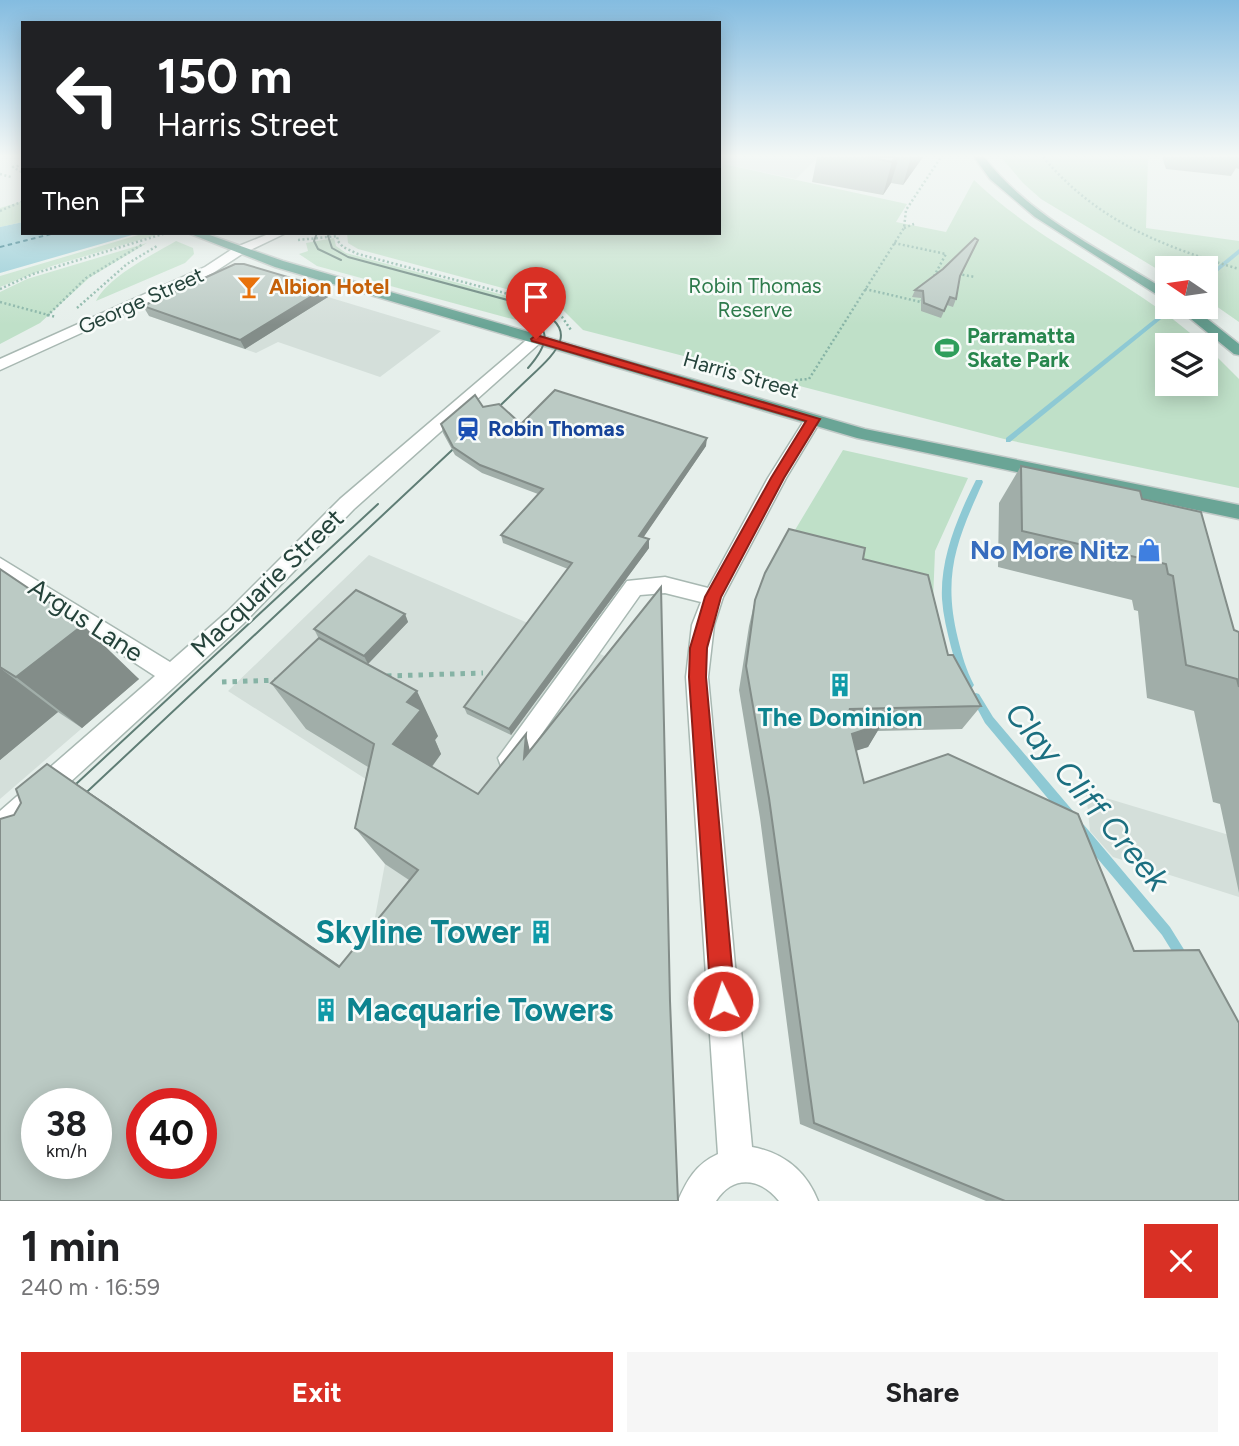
<!DOCTYPE html>
<meta charset="utf-8">
<style>
:root{--surface:#fff;--page:#f6f6f6;--text:#202124;--muted:#757577;--accent:#d93025}
body{margin:0;font-family:Figtree,sans-serif;background:var(--page);color:var(--text);height:100vh;display:flex;flex-direction:column;font-size:26px;white-space:nowrap}
*{box-sizing:border-box;margin:0}
p{font-size:23px;color:var(--muted)}
.icon{flex:none;width:38px;height:38px;fill:none;stroke:currentColor;stroke-width:2;stroke-linecap:round;stroke-linejoin:round}
.map{position:relative;height:1201px;overflow:hidden}
.side{display:flex;flex-direction:column;background:var(--surface);flex:1}
.side>*{flex:none}
.hud{position:absolute;left:21px;top:21px;width:700px;height:214px;border-radius:0px;box-shadow:0 4px 18px #0003;background:#202124;color:#fff;overflow:hidden}
.needle{width:46px;rotate:283deg}
.fabs{position:absolute;left:1155px;top:256px;display:grid;gap:14px}
.fabs a{display:grid;place-items:center;width:63px;height:63px;border-radius:0px;background:var(--surface);box-shadow:0 4px 18px #0003;font-size:35px}
.speed{position:absolute;left:21px;top:1088px;display:flex;gap:14px;font-size:35px;font-weight:700;text-align:center}
.speed>*{display:grid;place-content:center;width:91px;height:91px;border-radius:50%;background:var(--surface);box-shadow:0 4px 18px #0003;line-height:1}
.speed small{font-size:18px;font-weight:400}
.speed .limit{border:10px solid #d22;background:#fff;color:#111}
.pin{position:absolute;display:grid;place-items:center;width:60px;height:60px;color:#fff;margin:-72px -30px;border-radius:50% 50% 50% 0;rotate:-45deg;box-shadow:0 0 7px #0007}
.pin .icon{rotate:45deg}
.me{position:absolute;width:77px;margin:-38px;rotate:356deg;stroke-linejoin:round;filter:drop-shadow(0 0 5px #0008)}
.turn{display:flex;align-items:center;gap:24px;height:147px;padding:0 21px;font-size:32px}
.turn .icon{width:91px;height:91px;stroke-width:2.5}
.turn b{display:block;font-size:49px;line-height:60px}
.then{display:flex;align-items:center;height:66px;padding:0 21px;background:#0003;gap:14px;font-size:26px}
.round{display:grid;place-items:center;flex:none;width:74px;height:74px;border-radius:0px;background:var(--page)}
.head{display:flex;align-items:center;justify-content:space-between;height:119px;padding:0 21px}
h1{font-size:42px;font-weight:700;line-height:52px}
.primary-button{display:flex;gap:14px;margin-top:auto;padding:14px 21px}
.primary-button a{flex:1;height:80px;border-radius:0px;background:var(--accent);color:#fff;font-size:28px;font-weight:700;line-height:80px;text-align:center}
.primary-button a+a{background:var(--page);color:var(--text)}
.map>svg:first-child{display:block}
</style>
<div class="map">
<svg width="1239" height="1201" viewBox="0 0 1239 1201">
<rect width="100%" height="100%" fill="#e6efeb"/>
<!-- built -->
<path fill="#d4dfda" d="M 719,157 L 818,157 L 796,179 L 719,163 Z
M 245,272 L 441,331 L 380,377 L 278,342 L 256,353 L 149,316 Z
M 369,555 L 621,663 L 363,982 L 397,799 L 228,691 Z
M 0,590 L 54,620 L 139,679 L 0,799 Z
M 1086,792 L 1239,838 L 1239,897 L 1113,857 L 1090,831 Z"/>
<!-- green -->
<path fill="#bfe0c8" d="M 1001,157 L 1148,157 L 1146,228 L 1239,241 L 1239,322 L 1206,299 L 1206,268 L 1167,268 L 1167,275 L 1041,199 L 1023,183 Z
M 719,163 L 907,204 L 896,222 L 946,232 L 974,180 C 1042,246 1134,281 1204,345 L 1167,345 L 1167,383 L 1206,383 L 1206,346 L 1239,379 L 1239,488 L 1008,440 L 583,330 L 559,306 L 543,299 L 358,249 L 348,243 L 347,233 L 719,233 Z
M 23,201 L 23,222 L 0,227 L 0,208 Z
M 145,233 L 163,233 L 52,266 L 0,287 L 0,276 Z
M 334,238 L 336,246 L 346,253 L 533,303 L 555,315 L 527,323 L 317,266 L 299,254 L 308,251 L 306,243 Z
M 176,241 L 193,248 L 194,254 L 185,263 L 96,301 C 109,276 152,255 176,241 Z
M 147,243 L 89,278 L 40,323 L 0,344 L 0,292 L 27,279 Z
M 843,450 L 968,478 L 935,551 L 933,601 L 777,560 Z"/>
<!-- water -->
<path fill="#8ec9d4" d="M 23,222 L 23,233 L 139,233 L 0,273 L 0,227 Z"/>
<g fill="none" stroke-linecap="round" stroke-linejoin="round">
<!-- stream -->
<path fill="#8ec9d4" fill-rule="evenodd" d="M 1239,249 L 1239,254 L 1206,281 L 1206,276 Z
M 1166,310 L 1171,311 L 1010,442 L 1006,442 L 1006,438 Z
M 976,480 L 982,480 L 983,482 C 957,540 942,574 958,639 C 962,655 966,670 974,685 L 972,688 L 969,689 L 966,688 C 959,675 955,661 951,647 C 947,631 943,615 942,599 C 940,558 958,516 976,480 Z
M 976,693 L 979,694 L 993,717 L 1073,811 L 1075,815 L 1073,819 L 1069,820 L 1065,819 L 985,723 L 971,697 L 973,694 Z
M 1080,823 L 1084,825 L 1170,927 L 1188,956 L 1190,960 L 1188,964 L 1184,966 L 1180,964 L 1162,935 L 1076,833 L 1074,829 L 1076,825 Z"/>
<!-- ferry -->
<path stroke="#1c6f80" stroke-width="2" stroke-dasharray="4.5 3.5" stroke-linecap="butt" d="M 0,247 L 55,233"/>
<!-- minor casing -->
<g stroke="#a8b8b2" stroke-width="3">
<path id="minor" d="M 271,233 L 286,233 L 242,254 L 213,273 L 0,370 L 0,359 L 205,267 L 234,248 Z
M 536,335 L 541,336 L 543,339 L 541,342 L 354,509 L 243,624 L 9,838 L 0,842 L 0,811 L 155,676 L 0,575 L 0,558 L 170,662 L 227,612 L 340,499 L 531,336 Z
M 813,415 L 821,420 L 786,478 L 723,597 L 714,625 L 708,677 L 752,1147 C 784,1153 806,1171 818,1201 L 779,1201 C 761,1178 733,1174 716,1201 L 678,1201 C 687,1180 696,1164 718,1154 L 686,677 L 692,625 L 701,602 L 665,593 L 640,595 L 519,766 L 510,770 L 501,766 L 498,758 L 627,581 L 665,577 L 708,588 L 768,478 L 807,416 Z"/>
</g>
<!-- major casing -->
<g stroke="#c2cac8" stroke-width="3">
<path id="major" d="M 974,157 L 984,157 C 1031,218 1104,251 1167,291 L 1167,301 L 1035,217 L 990,179 Z
M 188,233 L 204,233 L 283,261 L 865,429 L 1239,505 L 1239,519 L 857,438 L 275,267 Z
M 1175,306 L 1191,306 L 1239,344 L 1239,355 L 1234,354 Z"/>
</g>
<!-- path-far1 -->
<path stroke="#86b3a5" stroke-width="2.5" stroke-dasharray="2 2.5" stroke-linecap="butt" d="M 1043,157 C 1097,221 1161,246 1239,269
M 23,165 L 13,167 L 23,173
M 0,174 L 11,177
M 0,211 L 23,201
M 904,228 L 914,224
M 339,233 L 337,240 L 343,247 L 358,254 L 542,303 L 562,317 L 571,330
M 298,240 L 338,236
M 894,243 L 946,254 L 933,278
M 958,274 L 975,277
M 0,289 L 33,274 L 166,233
M 865,289 L 921,302 L 923,298
M 0,302 L 56,317
M 77,308 L 127,264 L 157,246
M 47,316 L 86,278 L 143,244
M 789,392 L 796,380 L 809,379 L 904,228 L 906,210 L 941,157"/>
<!-- path -->
<path stroke="#86b3a5" stroke-width="5" stroke-dasharray="4.5 6" stroke-linecap="butt" d="M 387,676 L 483,673
M 222,682 L 280,680"/>
<!-- minor -->
<use href="#minor" fill="#fff" fill-rule="evenodd"/>
<!-- major -->
<use href="#major" fill="#6aa596" fill-rule="evenodd"/>
<!-- tram -->
<path stroke="#5f7d75" stroke-width="2" d="M 317,233 L 314,241 L 318,249 L 341,260
M 330,233 L 328,236 L 332,248 L 348,257 L 530,306 C 582,328 559,350 530,377 C 515,391 501,405 486,419
M 523,311 C 553,329 549,344 528,368
M 62,797 L 378,504
M 74,804 L 465,438"/>
</g>
<!-- wall -->
<path fill="#a1aea9" d="M 817,157 L 923,157 L 903,185 L 891,183 L 883,195 L 812,182 Z
M 1162,157 L 1239,157 L 1239,169 L 1236,168 L 1231,176 L 1166,169 Z
M 975,247 L 960,278 L 956,299 L 953,307 L 947,305 L 941,318 L 921,311 L 921,298 L 912,297 L 915,290 Z
M 325,288 L 328,297 L 245,349 L 149,316 L 143,306 Z
M 483,407 L 521,424 L 706,446 L 643,537 L 649,548 L 511,735 L 467,714 L 464,707 L 568,569 L 503,543 L 501,535 L 538,494 L 482,473 L 455,455 L 443,433 L 441,424 Z
M 1021,466 L 1142,499 L 1234,630 L 1239,632 L 1239,893 L 1220,804 L 1213,802 L 1194,711 L 1147,698 L 1138,611 L 1134,610 L 1132,600 L 998,567 L 999,503 Z
M 863,559 L 948,655 L 981,706 L 962,729 L 877,731 L 868,747 L 856,750 L 864,783 L 1134,951 L 1239,1201 L 986,1201 L 800,1124 L 760,818 L 739,690 L 749,626 L 755,600 Z
M 0,569 L 139,679 L 82,728 L 58,712 L 0,760 Z
M 405,614 L 408,622 L 368,664 L 318,637 L 314,629 Z
M 271,683 L 438,736 L 435,740 L 441,754 L 432,767 L 478,794 L 530,751 L 670,1001 L 0,1201 L 0,819 L 14,815 L 47,764 L 108,805 L 340,966 L 409,880 L 385,864 L 355,828 L 368,767 L 306,729 Z"/>
<!-- shaded-wall -->
<path fill="#838d89" d="M 895,157 L 899,157 L 891,183 L 883,195 L 892,162 Z
M 911,157 L 923,157 L 903,185 Z
M 325,288 L 328,297 L 245,349 L 240,340 Z
M 707,438 L 706,446 L 639,544 L 639,536 Z
M 649,539 L 649,548 L 511,735 L 509,729 Z
M 405,614 L 408,622 L 368,664 L 364,656 Z
M 83,625 L 139,679 L 82,728 L 16,677 Z
M 0,668 L 58,712 L 0,760 Z
M 417,691 L 438,736 L 435,740 L 441,754 L 417,786 L 393,744 L 407,702 Z
M 882,724 L 868,747 L 840,756 L 852,734 Z
M 526,734 L 536,777 L 524,758 Z
M 47,764 L 108,805 L 375,990 L 339,967 Z"/>
<!-- building -->
<path fill="#bbcac4" stroke="#838d89" stroke-width="2" fill-rule="evenodd" d="M 867,157 L 895,157 L 892,162 Z
M 975,238 L 978,240 L 960,276 L 956,299 L 950,297 L 944,311 L 924,303 L 923,291 L 915,290 L 943,269 Z
M 235,264 L 244,264 L 325,288 L 240,340 L 143,306 Z
M 555,390 L 707,438 L 639,536 L 649,539 L 509,729 L 464,707 L 572,563 L 501,535 L 543,489 L 480,465 L 453,447 L 441,424 L 475,395 L 483,407 L 499,404 L 521,424 Z
M 1021,466 L 1140,491 L 1142,499 L 1201,512 L 1234,630 L 1239,632 L 1239,687 L 1237,679 L 1186,665 L 1173,576 L 1168,574 L 1166,564 L 1022,531 Z
M 789,529 L 865,548 L 863,559 L 928,575 L 948,655 L 953,655 L 981,706 L 849,709 L 882,724 L 852,734 L 864,783 L 948,754 L 1078,814 L 1134,951 L 1199,950 L 1239,1023 L 1239,1201 L 1005,1201 L 814,1123 L 769,798 L 746,666 L 755,600 L 765,573 Z
M 0,569 L 83,625 L 16,677 L 0,667 Z
M 661,587 L 670,1001 L 678,1201 L 0,1201 L 0,819 L 14,815 L 21,803 L 16,789 L 47,764 L 339,967 L 418,870 L 355,828 L 374,744 L 271,683 L 319,638 L 417,691 L 407,702 L 421,710 L 393,744 L 478,794 L 526,734 L 524,758 ZM 37,1104 L 96,1104 L 96,1164 L 37,1164 ZM 142,1104 L 201,1104 L 201,1164 L 142,1164 Z
M 356,590 L 405,614 L 364,656 L 314,629 Z"/>
<!-- sky -->
<linearGradient id="sky" x2="0" y2="1"><stop stop-color="#84bce0"/><stop offset="0.48" stop-color="#f4f8f6"/><stop offset="1" stop-color="#f4f8f6" stop-opacity="0"/></linearGradient>
<rect width="1239" height="325" fill="url(#sky)"/>
<!-- route -->
<path fill="#d93025" stroke="#8d1f18" stroke-width="2" d="M 536,335 L 820,419 L 784,478 L 721,597 L 707,648 L 706,677 L 735,1001 L 731,1009 L 723,1013 L 715,1009 L 711,1001 L 689,677 L 690,648 L 705,597 L 771,478 L 806,421 L 532,341 L 531,339 Z"/>
<!-- icons -->
<defs>
<g id="bar-bare" transform="scale(1.89)"><path d="M-6-5H6L.8 .8V4.5H3.5V6h-7V4.5H-.8V.8Z" fill="#e8710a" stroke="#f7fbf9" stroke-width="2.5" paint-order="stroke"/></g>
<g id="stadium-bare" transform="scale(1.89)"><path d="M0-5a6.5 5 0 1 0 0 10a6.5 5 0 1 0 0-10ZM-3.5-1.8h7v3.6h-7Z" fill="#2e9e5b" stroke="#f7fbf9" stroke-width="2.5" paint-order="stroke"/></g>
<g id="station-bare" transform="scale(1.89)"><path d="M-3-6H3Q5-6 5-4V2Q5 4 3 4L4.5 6H3L1.5 4h-3L-3 6H-4.5L-3 4Q-5 4-5 2V-4Q-5-6-3-6ZM-3.5-4v3h7v-3ZM-3.5 1v1.5H-2V1ZM2 1v1.5H3.5V1Z" fill="#1a4fb4" stroke="#f7fbf9" stroke-width="2.5" paint-order="stroke"/></g>
<g id="shop-bare" transform="scale(1.89)"><path d="M-5-2.5h2.3a2.7 3.5 0 0 1 5.4 0H5L5.5 6h-11ZM-1.5-2.5h3a1.5 2.3 0 0 0-3 0Z" fill="#3f7fe0" stroke="#f7fbf9" stroke-width="2.5" paint-order="stroke"/></g>
<g id="building-bare" transform="scale(1.89)"><path d="M-4-6H4V6H1V3H-1V6H-4ZM-2.5-4.3h1.7v1.8h-1.7ZM.8-4.3h1.7v1.8H.8ZM-2.5-1h1.7V.8h-1.7ZM.8-1h1.7V.8H.8Z" fill="#0f9aa8" stroke="#f7fbf9" stroke-width="2.5" paint-order="stroke"/></g>
</defs>
<g fill-rule="evenodd">
<use href="#bar-bare" x="249" y="287"/>
<use href="#stadium-bare" x="947" y="348"/>
<use href="#station-bare" x="468" y="429"/>
<use href="#shop-bare" x="1149" y="550"/>
<use href="#building-bare" x="840" y="685"/>
<use href="#building-bare" x="541" y="932"/>
<use href="#building-bare" x="326" y="1010"/>
</g>
<g text-anchor="middle" stroke-width="5" stroke-linejoin="round" paint-order="stroke">
<!-- far-park labels -->
<g font-size="21" fill="#2d7a4b" stroke="#f7fbf9">
<text x="755" y="293">Robin Thomas<tspan x="755" dy="24">Reserve</tspan></text>
</g>
<!-- far-food labels -->
<g font-size="21" font-weight="bold" fill="#c56008" stroke="#f7fbf9" text-anchor="start">
<text x="269" y="294">Albion Hotel</text>
</g>
<!-- far-street labels -->
<g font-size="21" fill="#24423a" stroke="#f7fbf9">
<text transform="translate(141 301) rotate(-24)" y="7">George Street</text>
<text transform="translate(741 375) rotate(16)" y="7">Harris Street</text>
</g>
<!-- far-leisure labels -->
<g font-size="21" font-weight="bold" fill="#27864d" stroke="#f7fbf9" text-anchor="start">
<text x="967" y="343">Parramatta<tspan x="967" dy="24">Skate Park</tspan></text>
</g>
<!-- far-transit labels -->
<g font-size="21" font-weight="bold" fill="#164399" stroke="#f7fbf9" text-anchor="start">
<text x="488" y="436">Robin Thomas</text>
</g>
<!-- shop labels -->
<g font-size="26" font-weight="bold" fill="#366cbe" stroke="#f7fbf9" text-anchor="end">
<text x="1129" y="559">No More Nitz</text>
</g>
<!-- street labels -->
<g font-size="26" fill="#24423a" stroke="#f7fbf9">
<text transform="translate(267 583) rotate(-44)" y="9">Macquarie Street</text>
<text transform="translate(86 620) rotate(33)" y="9">Argus Lane</text>
</g>
<!-- culture labels -->
<g font-size="26" font-weight="bold" fill="#0d838f" stroke="#f7fbf9">
<text x="840" y="726">The Dominion</text>
</g>
<!-- near-culture labels -->
<g font-size="32" font-weight="bold" fill="#0d838f" stroke="#f7fbf9" text-anchor="end">
<text x="521" y="943">Skyline Tower</text>
<text x="346" y="1021" text-anchor="start">Macquarie Towers</text>
</g>
<!-- near-water labels -->
<g font-size="33" font-style="italic" fill="#1c6f80" stroke="#f7fbf9">
<text transform="translate(1088 796) rotate(50)" y="12">Clay Cliff Creek</text>
</g>
</g>
</svg>
<div class="fabs">
<a><svg class="needle" viewBox="-14 -14 28 28"><path d="M0-13l5 13h-10z" fill="#e53935"/><path d="M0 13l5-13h-10z" fill="#757577"/></svg></a>
<a><svg class="icon" aria-label="layers" viewBox="0 0 24 24"><path d="M12 4l9 5-9 5-9-5zM3 14l9 5 9-5"/></svg></a>
</div>
<div class="speed"><div>38<small>km/h</small></div><div class="limit">40</div></div>
<div class="pin" style="left:536px;top:339px;background:#d93025"><svg class="icon" aria-label="arrive" viewBox="0 0 24 24"><path d="M6 21V4h12l-3 4 3 4H6"/></svg></div>
<svg class="me" style="left:723px;top:1001px" viewBox="-20 -20 40 40"><circle r="17" fill="#d93025" stroke="#fff" stroke-width="3"/><path d="M0-11L8 9 0 5-8 9z" fill="#fff"/></svg>
<div class="hud">
<div class="turn"><svg class="icon" aria-label="left" viewBox="0 0 24 24"><path d="M17 20v-9H6M10 6l-5 5 5 5"/></svg><div><b>150 m</b>Harris Street</div></div>
<div class="then">Then<svg class="icon" aria-label="arrive" viewBox="0 0 24 24"><path d="M6 21V4h12l-3 4 3 4H6"/></svg></div>
</div>
</div>
<section class="side">
<div class="head"><div><h1>1 min</h1><p>240 m · 16:59</p></div><a class="round" style="background:#d93025;color:#fff"><svg class="icon" aria-label="close" viewBox="0 0 24 24"><path d="M6 6l12 12M18 6L6 18"/></svg></a></div>
<div class="primary-button"><a>Exit</a><a>Share</a></div>
</section>
